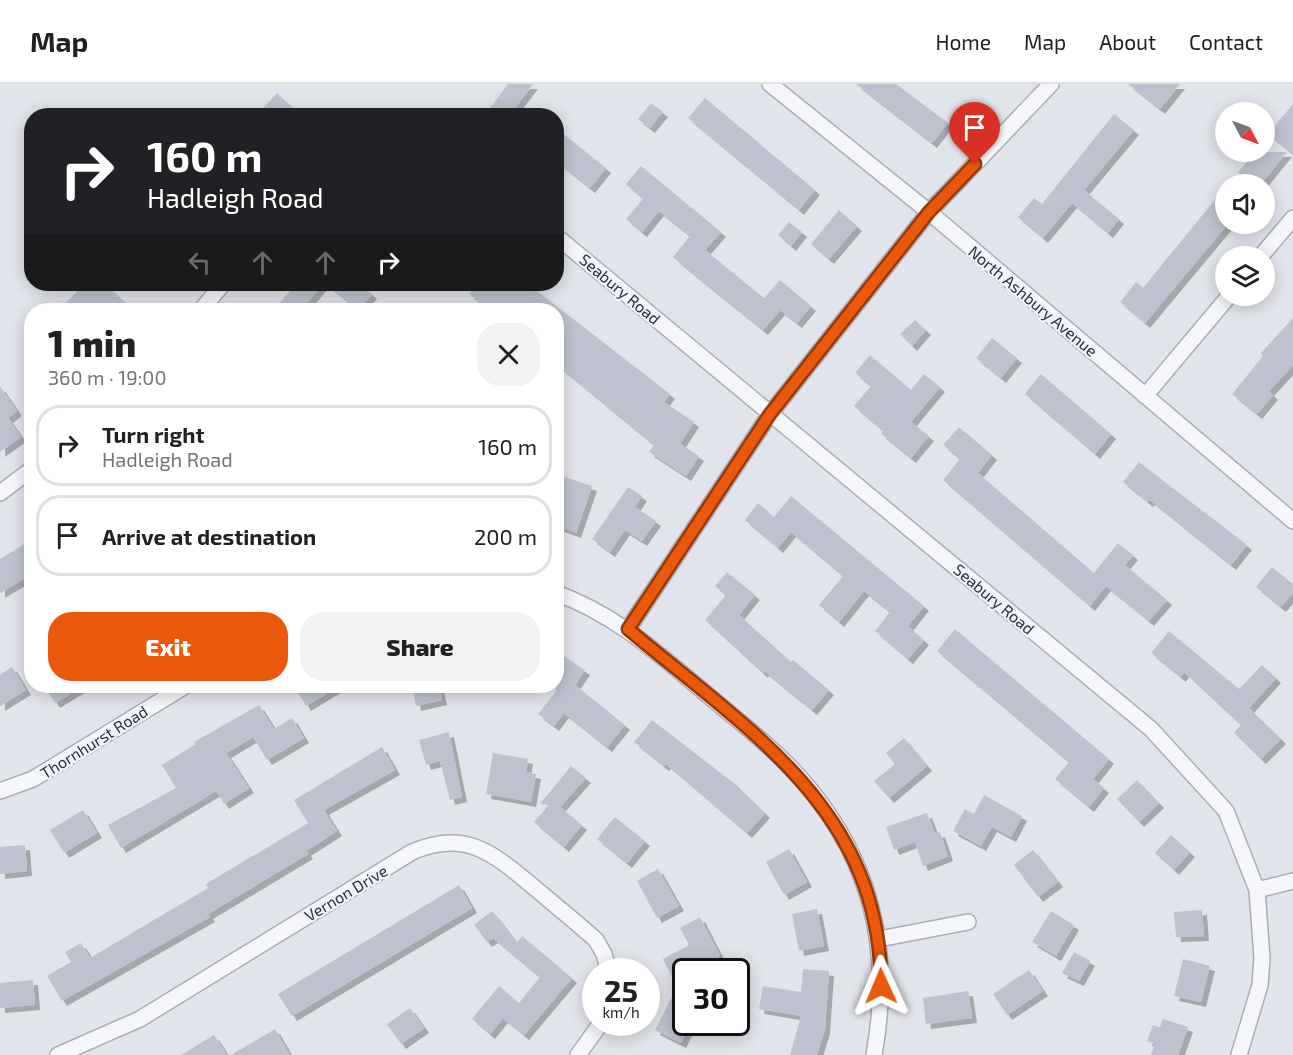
<!DOCTYPE html>
<meta charset="utf-8">
<style>
:root{--surface:#fff;--page:#f2f2f2;--text:#202124;--muted:#757577;--line:#e0e0e0;--accent:#ea580c}
body{margin:0;font-family:"Exo 2",sans-serif;background:var(--page);color:var(--text);height:100vh;display:flex;flex-direction:column;font-size:22px;white-space:nowrap}
*{box-sizing:border-box;margin:0}
p{font-size:20px;color:var(--muted)}
.icon{flex:none;width:33px;height:33px;fill:none;stroke:currentColor;stroke-width:2;stroke-linecap:round;stroke-linejoin:round}
.map{position:relative;flex:1;overflow:hidden}
.side{position:absolute;left:24px;top:219px;width:540px;height:390px;display:flex;flex-direction:column;background:var(--surface);border-radius:24px;box-shadow:0 3px 15px #0003}
.side>*{flex:none}
.hud{position:absolute;left:24px;top:24px;width:540px;height:183px;border-radius:24px;box-shadow:0 3px 15px #0003;background:#202124;color:#fff;overflow:hidden}
.needle{width:39px;rotate:131deg}
.buttons{position:absolute;left:1215px;top:18px;display:grid;gap:12px}
.buttons a{display:grid;place-items:center;width:60px;height:60px;border-radius:50%;background:var(--surface);box-shadow:0 3px 15px #0003;font-size:30px}
.speed{position:absolute;left:582px;top:874px;display:flex;gap:12px;font-size:30px;font-weight:700;text-align:center}
.speed>*{display:grid;place-content:center;width:78px;height:78px;border-radius:50%;background:var(--surface);box-shadow:0 3px 15px #0003;line-height:1}
.speed small{font-size:15px;font-weight:400}
.speed .limit{border:3px solid #111;border-radius:9px;background:#fff;color:#111}
.pin{position:absolute;display:grid;place-items:center;width:51px;height:51px;color:#fff;margin:-62px -26px;border-radius:50% 50% 50% 0;rotate:-45deg;box-shadow:0 0 6px #0007}
.pin .icon{rotate:45deg}
.me{position:absolute;width:66px;margin:-33px;rotate:359deg;stroke-linejoin:round;filter:drop-shadow(0 0 4px #0008)}
.turn{display:flex;align-items:center;gap:21px;height:126px;padding:0 24px;font-size:27px}
.turn .icon{width:78px;height:78px;stroke-width:2.5}
.turn b{display:block;font-size:42px;line-height:51px}
.lanes{display:flex;align-items:center;height:57px;padding:0 24px;background:#0003;justify-content:center;gap:30px;direction:ltr}
.lanes .off{opacity:.35}
.round{display:grid;place-items:center;flex:none;width:63px;height:63px;border-radius:24px;background:var(--page)}
.summary{display:flex;align-items:center;justify-content:space-between;height:102px;padding:0 24px}
h1{font-size:36px;font-weight:800;line-height:45px}
.action{display:flex;gap:12px;margin-top:auto;padding:12px 24px}
.action a{flex:1;height:69px;border-radius:24px;background:var(--accent);color:#fff;font-size:24px;font-weight:800;line-height:69px;text-align:center}
.action a+a{background:var(--page);color:var(--text)}
ul{padding:0;list-style:none}
li{display:flex;align-items:center;gap:18px;height:81px;margin:0 12px 9px;padding:0 12px;border:3px solid var(--line);border-radius:24px}
li div{flex:1}
li b{display:block;font-size:22px}
li em{font-style:normal}
header{display:flex;align-items:center;gap:36px;box-sizing:border-box;height:84px;padding:0 30px;background:var(--surface);border-bottom:2px solid var(--line)}
header strong{font-size:28px}
nav{display:flex;gap:33px;margin-inline-start:auto;font-size:21px}
.map>svg:first-child{display:block}
</style>
<header>
<strong>Map</strong>
<nav><a>Home</a><a>Map</a><a>About</a><a>Contact</a></nav>
</header>
<div class="map">
<svg width="1293" height="971" viewBox="0 0 1293 971">
<defs>
<filter id="shadow"><feDropShadow dx="5" dy="5" stdDeviation="0" flood-color="#0004"/></filter>
</defs>
<rect width="100%" height="100%" fill="#e2e4eb"/>
<!-- building -->
<path fill="#bec2cf" filter="url(#shadow)" d="M 508,0 L 533,0 L 509,32 L 500,32 L 490,24 Z
M 856,0 L 896,0 L 948,39 L 932,59 Z
M 1128,0 L 1180,0 L 1160,25 Z
M 277,9 L 302,32 L 256,32 Z
M 705,14 L 815,106 L 799,126 L 688,34 Z
M 651,19 L 663,28 L 650,44 L 638,35 Z
M 1293,20 L 1293,70 L 1268,50 Z
M 1114,30 L 1134,46 L 1084,106 L 1119,135 L 1108,149 L 1072,119 L 1043,154 L 1018,133 L 1034,114 L 1042,120 Z
M 556,44 L 606,84 L 590,104 L 556,77 Z
M 1256,68 L 1287,68 L 1261,100 L 1253,100 L 1238,88 Z
M 641,82 L 721,148 L 705,166 L 764,214 L 780,196 L 811,222 L 797,239 L 780,226 L 763,246 L 697,193 L 673,173 L 690,152 L 659,127 L 642,148 L 626,135 L 643,115 L 626,100 Z
M 1226,102 L 1226,142 L 1145,239 L 1120,218 L 1136,198 L 1143,204 Z
M 839,126 L 857,142 L 829,175 L 811,160 Z
M 789,138 L 802,148 L 791,162 L 778,151 Z
M 84,200 L 105,200 L 134,226 L 59,226 Z
M 296,200 L 323,200 L 301,226 L 273,226 Z
M 326,200 L 360,200 L 372,210 L 358,226 Z
M 478,200 L 492,200 L 502,207 L 508,200 L 528,200 L 670,310 L 664,318 L 694,338 L 680,360 L 699,372 L 686,392 L 649,368 L 654,361 L 556,280 L 556,226 L 489,226 L 469,210 Z
M 1293,234 L 1293,281 L 1269,307 L 1273,311 L 1257,330 L 1232,310 L 1263,272 L 1261,269 Z
M 915,236 L 926,246 L 912,262 L 900,250 Z
M 992,254 L 1017,274 L 1001,294 L 976,274 Z
M 870,271 L 911,306 L 924,290 L 940,303 L 911,338 L 929,352 L 911,374 L 881,350 L 883,347 L 854,322 L 871,302 L 855,289 Z
M 1041,290 L 1111,350 L 1095,370 L 1025,310 Z
M 0,302 L 17,327 L 8,334 L 21,353 L 0,368 Z
M 959,343 L 992,371 L 978,389 L 1094,489 L 1118,459 L 1133,471 L 1125,481 L 1167,516 L 1149,537 L 1106,502 L 1090,522 L 943,396 L 960,375 L 943,361 Z
M 1139,378 L 1247,461 L 1231,481 L 1150,416 L 1148,418 L 1123,398 Z
M 556,390 L 592,402 L 576,449 L 557,442 L 565,420 L 556,417 Z
M 628,403 L 642,412 L 635,423 L 656,437 L 642,457 L 625,446 L 610,468 L 592,455 Z
M 791,412 L 924,522 L 908,542 L 924,556 L 908,575 L 875,547 L 890,528 L 864,507 L 839,538 L 819,521 L 843,492 L 791,448 L 778,464 L 745,436 L 758,419 L 774,433 Z
M 26,459 L 32,468 L 32,490 L 0,509 L 0,475 Z
M 1272,483 L 1293,500 L 1293,509 L 1281,523 L 1256,503 Z
M 727,488 L 755,511 L 739,531 L 791,578 L 793,576 L 829,606 L 812,626 L 764,587 L 763,589 L 705,536 L 726,511 L 715,502 Z
M 955,545 L 1109,675 L 1093,695 L 1104,704 L 1089,723 L 1055,695 L 1069,678 L 937,567 Z
M 1169,547 L 1239,605 L 1262,581 L 1276,594 L 1249,624 L 1281,655 L 1261,675 L 1234,649 L 1241,641 L 1184,588 L 1181,593 L 1151,569 Z
M 556,567 L 585,586 L 575,601 L 625,641 L 607,663 L 564,629 L 554,642 L 538,630 L 556,607 Z
M 12,583 L 26,606 L 0,622 L 0,591 Z
M 44,602 L 83,602 L 55,619 Z
M 294,602 L 339,602 L 306,622 Z
M 412,602 L 439,602 L 442,616 L 416,622 Z
M 259,621 L 274,645 L 292,634 L 304,654 L 267,676 L 253,653 L 226,669 L 249,704 L 224,720 L 216,707 L 121,764 L 108,741 L 176,704 L 162,681 L 196,660 L 194,658 Z
M 652,636 L 735,700 L 765,729 L 747,749 L 666,680 L 664,682 L 634,658 Z
M 449,648 L 462,713 L 450,716 L 440,677 L 426,681 L 419,656 Z
M 904,654 L 927,682 L 889,714 L 874,697 L 895,680 L 886,669 Z
M 382,663 L 395,686 L 324,726 L 337,747 L 306,767 L 308,770 L 208,830 L 210,833 L 62,917 L 47,892 L 71,878 L 65,868 L 81,859 L 90,874 L 208,804 L 206,800 L 308,739 L 294,716 Z
M 493,669 L 528,675 L 526,688 L 536,690 L 531,718 L 486,710 Z
M 571,682 L 586,694 L 560,723 L 582,741 L 564,763 L 534,738 L 549,721 L 540,720 Z
M 1137,696 L 1159,719 L 1139,738 L 1117,715 Z
M 984,711 L 1022,732 L 1011,753 L 992,743 L 981,762 L 953,747 L 965,725 L 974,730 Z
M 83,726 L 97,749 L 64,769 L 50,746 Z
M 927,729 L 935,750 L 940,748 L 948,772 L 923,782 L 915,758 L 894,766 L 886,743 Z
M 615,733 L 645,757 L 627,779 L 597,755 Z
M 1171,751 L 1190,768 L 1174,786 L 1155,769 Z
M 25,761 L 27,787 L 0,790 L 0,763 Z
M 789,765 L 807,798 L 784,811 L 766,778 Z
M 1033,766 L 1058,798 L 1038,813 L 1014,781 Z
M 658,785 L 679,822 L 657,834 L 637,797 Z
M 459,801 L 472,824 L 292,932 L 278,910 Z
M 817,825 L 824,862 L 799,867 L 792,830 Z
M 1202,826 L 1204,852 L 1176,853 L 1174,828 Z
M 492,827 L 517,859 L 522,852 L 572,894 L 524,951 L 503,934 L 490,950 L 472,935 L 499,902 L 519,919 L 540,893 L 493,854 L 487,858 L 474,841 Z
M 1051,827 L 1074,841 L 1056,872 L 1032,858 Z
M 700,833 L 720,872 L 700,882 L 703,888 L 686,888 L 686,939 L 691,939 L 681,959 L 655,946 L 673,911 L 685,917 L 663,875 L 689,861 L 680,844 Z
M 1074,868 L 1090,877 L 1079,897 L 1062,889 Z
M 1183,875 L 1210,882 L 1201,918 L 1174,912 Z
M 803,885 L 829,887 L 825,945 L 817,971 L 790,971 L 801,932 L 759,925 L 763,902 L 801,908 Z
M 1029,886 L 1043,907 L 1007,931 L 993,910 Z
M 33,896 L 35,921 L 0,924 L 0,899 Z
M 968,907 L 972,934 L 926,940 L 923,914 Z
M 410,924 L 424,944 L 401,960 L 387,940 Z
M 1163,935 L 1188,943 L 1178,971 L 1151,971 L 1155,960 L 1147,957 L 1153,941 L 1160,943 Z
M 275,945 L 290,971 L 231,971 Z
M 214,951 L 227,971 L 181,971 Z"/>
<g fill="none" stroke-linecap="round" stroke-linejoin="round">
<!-- street casing -->
<g stroke="#aaadb9" stroke-width="18">
<path id="street" d="M 770,0 L 929,128 L 1293,437
M 556,152 L 1151,645 L 1226,727 L 1257,806 L 1262,874 L 1260,901 L 1239,971
M 1261,172 L 1293,134
M 201,226 L 223,200
M 1145,312 L 1229,212
M 0,409 L 32,385
M 556,509 C 616,531 656,568 703,607 C 732,632 763,655 789,682 C 869,764 894,860 874,971
M 628,545 L 770,330 L 929,128 L 1051,0
M 0,707 L 33,695 L 185,602
M 1257,806 L 1293,797
M 879,855 L 968,838
M 58,971 L 140,935 L 412,768 C 467,744 495,771 536,805 C 556,822 577,839 596,856 L 604,870 L 609,888
M 578,971 L 601,939"/>
</g>
<!-- street -->
<use href="#street" stroke="#f5f6f9" stroke-width="15"/>
</g>
<g fill="none" stroke-linecap="round" stroke-linejoin="round">
<!-- route casing -->
<g stroke="#983908" stroke-width="15">
<path id="route" d="M 881,902 C 881,726 749,647 628,545 L 770,330 L 929,128 L 975,80"/>
</g>
<!-- route -->
<use href="#route" stroke="#ea580c" stroke-width="10"/>
</g>
<g text-anchor="middle" stroke-width="4.5" stroke-linejoin="round" paint-order="stroke">
<!-- street labels -->
<g font-size="16" fill="#282e45" stroke="#f2f3f8">
<text transform="translate(620 205) rotate(40)" y="6">Seabury Road</text>
<text transform="translate(1033 217) rotate(40)" y="6">North Ashbury Avenue</text>
<text transform="translate(994 515) rotate(40)" y="6">Seabury Road</text>
<text transform="translate(94 658) rotate(-32)" y="6">Thornhurst Road</text>
<text transform="translate(346 809) rotate(-31)" y="6">Vernon Drive</text>
</g>
</g>
</svg>
<div class="buttons">
<a><svg class="needle" viewBox="-14 -14 28 28"><path d="M0-13l5 13h-10z" fill="#e53935"/><path d="M0 13l5-13h-10z" fill="#757577"/></svg></a>
<a><svg class="icon" aria-label="sound" viewBox="0 0 24 24"><path d="M4 9h4l5-4v14l-5-4H4zM17 9q2 3 0 6"/></svg></a>
<a><svg class="icon" aria-label="layers" viewBox="0 0 24 24"><path d="M12 4l9 5-9 5-9-5zM3 14l9 5 9-5"/></svg></a>
</div>
<div class="speed"><div>25<small>km/h</small></div><div class="limit">30</div></div>
<div class="pin" style="left:975px;top:80px;background:#d93025"><svg class="icon" aria-label="arrive" viewBox="0 0 24 24"><path d="M6 21V4h12l-3 4 3 4H6"/></svg></div>
<svg class="me" style="left:881px;top:902px" viewBox="-20 -20 40 40"><path d="M0-17L14 15 0 8-14 15z" fill="#ea580c" stroke="#fff" stroke-width="4"/></svg>
<div class="hud">
<div class="turn"><svg class="icon" aria-label="right" viewBox="0 0 24 24"><path d="M7 20v-9h11M14 6l5 5-5 5"/></svg><div><b>160 m</b>Hadleigh Road</div></div>
<div class="lanes"><svg class="icon off" aria-label="left" viewBox="0 0 24 24"><path d="M17 20v-9H6M10 6l-5 5 5 5"/></svg><svg class="icon off" aria-label="ahead" viewBox="0 0 24 24"><path d="M12 20V5M6 11l6-6 6 6"/></svg><svg class="icon off" aria-label="ahead" viewBox="0 0 24 24"><path d="M12 20V5M6 11l6-6 6 6"/></svg><svg class="icon" aria-label="right" viewBox="0 0 24 24"><path d="M7 20v-9h11M14 6l5 5-5 5"/></svg></div>
</div>
<section class="side">
<div class="summary"><div><h1>1 min</h1><p>360 m · 19:00</p></div><a class="round"><svg class="icon" aria-label="close" viewBox="0 0 24 24"><path d="M6 6l12 12M18 6L6 18"/></svg></a></div>
<ul>
<li><svg class="icon" aria-label="right" viewBox="0 0 24 24"><path d="M7 20v-9h11M14 6l5 5-5 5"/></svg><div><b>Turn right</b><p>Hadleigh Road</p></div><em>160 m</em></li>
<li><svg class="icon" aria-label="arrive" viewBox="0 0 24 24"><path d="M6 21V4h12l-3 4 3 4H6"/></svg><div><b>Arrive at destination</b></div><em>200 m</em></li>
</ul>
<div class="action"><a>Exit</a><a>Share</a></div>
</section>
</div>
